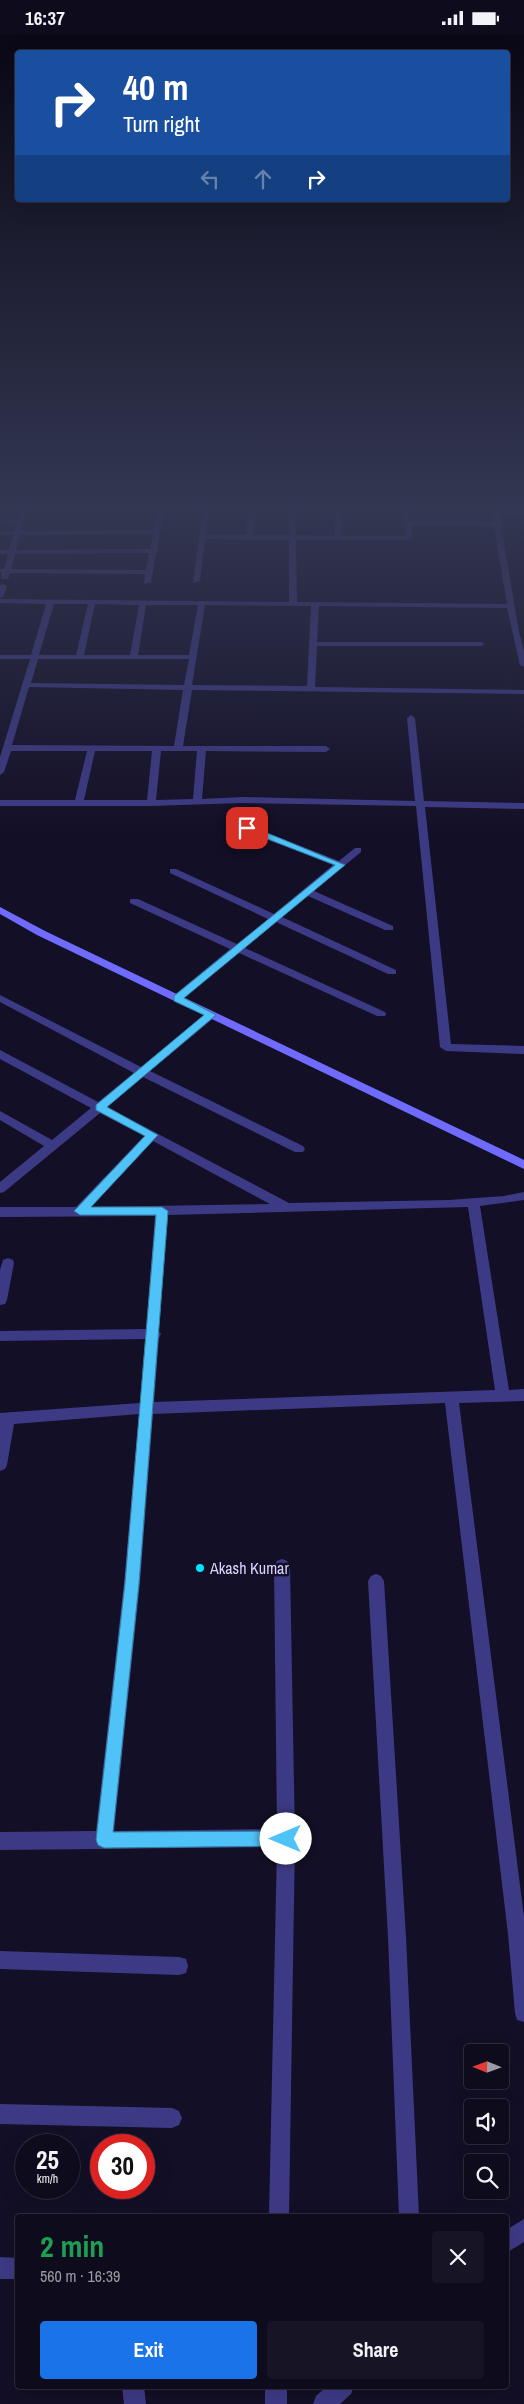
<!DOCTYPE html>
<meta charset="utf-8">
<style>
:root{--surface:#0e0b1c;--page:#171425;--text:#f1f3f6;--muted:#9b9ba3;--line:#2e2b3b;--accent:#1a73e8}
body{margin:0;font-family:"Archivo Narrow",sans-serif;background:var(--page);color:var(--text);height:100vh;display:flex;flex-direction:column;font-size:19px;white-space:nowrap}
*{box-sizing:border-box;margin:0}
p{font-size:16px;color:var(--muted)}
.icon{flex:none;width:28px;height:28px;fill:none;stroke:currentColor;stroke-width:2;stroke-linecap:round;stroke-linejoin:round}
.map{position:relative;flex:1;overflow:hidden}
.details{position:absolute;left:15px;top:2179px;width:494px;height:175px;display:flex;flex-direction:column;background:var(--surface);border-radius:5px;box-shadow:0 5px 20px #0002,0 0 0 1px var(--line)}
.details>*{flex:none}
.hud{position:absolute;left:15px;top:15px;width:495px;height:152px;border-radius:5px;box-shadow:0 5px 20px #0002,0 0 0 1px var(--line);background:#1a4fa0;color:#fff;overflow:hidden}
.needle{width:32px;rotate:271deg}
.tools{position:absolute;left:464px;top:2009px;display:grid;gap:10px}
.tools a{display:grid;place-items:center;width:45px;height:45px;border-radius:5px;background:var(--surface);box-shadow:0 5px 20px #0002,0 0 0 1px var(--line);font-size:25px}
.speed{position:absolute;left:15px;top:2099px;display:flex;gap:10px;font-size:25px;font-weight:700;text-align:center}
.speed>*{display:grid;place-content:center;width:65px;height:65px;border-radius:50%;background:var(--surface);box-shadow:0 5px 20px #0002,0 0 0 1px var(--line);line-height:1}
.speed small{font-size:12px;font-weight:400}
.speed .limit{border:8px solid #d22;background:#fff;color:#111}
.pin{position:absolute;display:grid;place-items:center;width:42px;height:42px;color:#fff;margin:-21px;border-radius:10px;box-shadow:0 2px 8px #0006}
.me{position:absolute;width:55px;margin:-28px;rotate:270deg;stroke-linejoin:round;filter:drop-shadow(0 0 4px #0008)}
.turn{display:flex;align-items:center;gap:18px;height:105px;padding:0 25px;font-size:22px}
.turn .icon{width:65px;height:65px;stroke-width:2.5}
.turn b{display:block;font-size:35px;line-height:42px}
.lanes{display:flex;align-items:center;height:48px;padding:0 25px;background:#0003;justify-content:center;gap:25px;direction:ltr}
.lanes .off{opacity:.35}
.round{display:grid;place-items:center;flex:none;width:52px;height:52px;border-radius:5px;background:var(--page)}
.headline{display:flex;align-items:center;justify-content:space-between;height:85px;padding:0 25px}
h1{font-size:30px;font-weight:800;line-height:38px;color:#1e9e55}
.primary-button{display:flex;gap:10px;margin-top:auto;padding:10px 25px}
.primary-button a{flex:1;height:58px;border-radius:5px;background:var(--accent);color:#fff;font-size:20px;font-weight:800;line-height:58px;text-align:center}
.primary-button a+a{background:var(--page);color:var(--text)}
.status{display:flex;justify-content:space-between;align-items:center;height:35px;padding:0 25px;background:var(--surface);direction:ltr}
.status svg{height:14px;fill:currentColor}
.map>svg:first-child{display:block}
</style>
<div class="status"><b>16:37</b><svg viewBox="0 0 49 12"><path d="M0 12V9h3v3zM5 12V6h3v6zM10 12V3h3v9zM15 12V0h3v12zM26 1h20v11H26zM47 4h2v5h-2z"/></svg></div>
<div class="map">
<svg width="524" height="2369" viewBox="0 0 524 2369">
<rect width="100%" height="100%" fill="#130f26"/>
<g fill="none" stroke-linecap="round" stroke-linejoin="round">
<!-- street -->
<path fill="#3d3a85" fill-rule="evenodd" d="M 22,469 L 28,469 L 21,496 L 154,495 L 159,469 L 165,469 L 151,547 L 144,549 L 145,539 L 10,538 L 8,544 L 2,544 L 0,534 L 4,534 L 8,519 L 0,519 L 0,515 L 9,515 L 13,500 L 0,500 L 0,496 L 14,496 L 16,488 L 0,487 L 0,483 L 18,484 ZM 153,499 L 150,514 L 16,515 L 20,500 ZM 149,518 L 146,535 L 11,534 L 15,519 Z
M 204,469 L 210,469 L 206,500 L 246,500 L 248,469 L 254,469 L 253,500 L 289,500 L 289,469 L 295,469 L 296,500 L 335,501 L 334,469 L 340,469 L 342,501 L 406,501 L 401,469 L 407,469 L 410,486 L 494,487 L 491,469 L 497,469 L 499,476 L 524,476 L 524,480 L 499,480 L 502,489 L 501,491 L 519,597 L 524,616 L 524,632 L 520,630 L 507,573 L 319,571 L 317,607 L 481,607 L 485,609 L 481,611 L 317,611 L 315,652 L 524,655 L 524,659 L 192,655 L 183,711 L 326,711 L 330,714 L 326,717 L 206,716 L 202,764 L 242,762 L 415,766 L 407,683 L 411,680 L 415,683 L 424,766 L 524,768 L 524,774 L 425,772 L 451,1009 L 524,1011 L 524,1019 L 446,1016 L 440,1012 L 416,771 L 242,768 L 151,771 L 0,771 L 0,765 L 75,765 L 87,716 L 11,716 L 4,737 L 0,740 L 0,722 L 30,624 L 0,624 L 0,620 L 31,620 L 46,569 L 0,568 L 0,564 L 289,567 L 289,505 L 205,504 L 200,546 L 193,548 ZM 411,490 L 494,491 L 507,569 L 297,567 L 296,505 L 410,505 L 413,503 ZM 54,569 L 88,569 L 76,620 L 39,620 ZM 95,569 L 139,570 L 130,620 L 84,620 ZM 146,570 L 198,570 L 189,620 L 138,620 ZM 205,570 L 311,571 L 307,651 L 192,650 ZM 38,624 L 189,624 L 184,650 L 31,648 ZM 29,652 L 183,655 L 174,711 L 12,710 ZM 95,716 L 152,716 L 147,765 L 84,765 ZM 161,716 L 197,716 L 193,764 L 156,765 Z
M 3,549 L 7,551 L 4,561 L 0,563 L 0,550 Z
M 247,790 L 339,826 L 355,813 L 361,813 L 361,817 L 314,856 L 393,891 L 393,895 L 385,895 L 308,861 L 282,882 L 396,935 L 396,939 L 388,939 L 276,887 L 245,913 L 385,977 L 386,979 L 385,981 L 377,981 L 239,918 L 181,965 L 173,965 L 172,963 L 173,961 L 230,914 L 130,868 L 130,864 L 138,864 L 237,909 L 268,884 L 170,838 L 170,834 L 176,834 L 274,879 L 333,830 L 244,795 L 244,791 Z
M 0,960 L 141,1032 L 207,978 L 215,978 L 216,980 L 215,982 L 150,1036 L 303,1111 L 305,1114 L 303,1117 L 295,1117 L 143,1042 L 107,1072 L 289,1168 L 449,1165 L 504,1161 L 524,1157 L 524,1165 L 480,1171 L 509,1355 L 524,1354 L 524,1366 L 459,1368 L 524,1882 L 524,1987 L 517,1985 L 515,1978 L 508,1899 L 445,1368 L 153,1379 L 140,1548 L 114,1796 L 277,1794 L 274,1531 L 277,1526 L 282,1524 L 287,1526 L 290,1531 L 295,1803 L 289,2181 L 269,2181 L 277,1812 L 0,1815 L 0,1797 L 96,1796 L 124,1548 L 139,1379 L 14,1389 L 7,1430 L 5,1434 L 0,1436 L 0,1378 L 140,1368 L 145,1304 L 0,1306 L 0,1296 L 146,1294 L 155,1181 L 0,1182 L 0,1172 L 76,1172 L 144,1101 L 100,1078 L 4,1157 L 0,1158 L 0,1147 L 44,1111 L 0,1085 L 0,1076 L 52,1105 L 91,1073 L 0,1024 L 0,1015 L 98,1067 L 134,1038 L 0,967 ZM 153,1106 L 270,1169 L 91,1172 ZM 468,1172 L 495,1355 L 154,1367 L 159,1303 L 161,1299 L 159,1296 L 168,1180 Z
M 8,1223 L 13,1225 L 14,1228 L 7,1265 L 5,1269 L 0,1270 L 0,1235 L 3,1225 Z
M 376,1539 L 381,1541 L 384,1546 L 406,1902 L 419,2181 L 399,2181 L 388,1902 L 368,1546 L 371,1541 Z
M 0,1916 L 179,1922 L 186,1924 L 188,1931 L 186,1938 L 179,1940 L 0,1934 Z
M 0,2069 L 172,2073 L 179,2076 L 182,2083 L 179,2090 L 172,2093 L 0,2089 Z
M 524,2184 L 524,2207 L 506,2218 L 506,2195 Z
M 0,2222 L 18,2223 L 18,2244 L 0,2244 Z
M 122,2351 L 144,2351 L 146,2369 L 124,2369 Z
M 265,2351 L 287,2351 L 287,2369 L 265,2369 Z
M 327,2351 L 354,2351 L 351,2359 L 340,2369 L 313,2369 L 316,2361 Z"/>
<!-- secondary -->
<path fill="#6f6bff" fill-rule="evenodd" d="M 0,872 L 45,896 L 524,1125 L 524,1134 L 37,900 L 0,879 Z"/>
</g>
<!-- sky -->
<linearGradient id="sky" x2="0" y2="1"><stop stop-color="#0a0815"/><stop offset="0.59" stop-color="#333752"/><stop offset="1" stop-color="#333752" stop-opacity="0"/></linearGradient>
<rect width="524" height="801" fill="url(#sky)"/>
<!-- route -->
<path fill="#4fc3f7" stroke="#337fa1" d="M 244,791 L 250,791 L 345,830 L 184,963 L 216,980 L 107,1072 L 158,1100 L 91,1172 L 162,1172 L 168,1176 L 139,1548 L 113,1797 L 286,1796 L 292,1798 L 294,1804 L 292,1809 L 286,1811 L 104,1813 L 98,1810 L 96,1805 L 125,1548 L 156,1180 L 80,1180 L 74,1176 L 145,1101 L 96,1075 L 96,1070 L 204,980 L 174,966 L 174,961 L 335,830 L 244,795 Z"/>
<!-- markers -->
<circle fill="#00e5ff" stroke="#130f26" stroke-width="2" cx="200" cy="1533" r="5"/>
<g text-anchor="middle" stroke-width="5" stroke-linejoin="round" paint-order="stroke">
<!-- near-poi labels -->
<g font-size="16" fill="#d9d4ff" stroke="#130f26" text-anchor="start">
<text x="210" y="1539">Akash Kumar</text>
</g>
</g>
</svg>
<div class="tools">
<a><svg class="needle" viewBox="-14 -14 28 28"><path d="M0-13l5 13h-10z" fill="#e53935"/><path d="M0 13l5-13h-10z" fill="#9b9ba3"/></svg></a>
<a><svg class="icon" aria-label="sound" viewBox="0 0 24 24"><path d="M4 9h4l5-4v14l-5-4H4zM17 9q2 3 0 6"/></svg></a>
<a><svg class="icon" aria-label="search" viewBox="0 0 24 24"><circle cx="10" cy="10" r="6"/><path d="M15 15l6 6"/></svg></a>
</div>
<div class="speed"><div>25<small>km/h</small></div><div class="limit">30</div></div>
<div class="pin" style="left:247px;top:793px;background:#d93025"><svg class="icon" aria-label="arrive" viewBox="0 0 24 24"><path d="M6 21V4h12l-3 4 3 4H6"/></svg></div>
<svg class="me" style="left:286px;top:1804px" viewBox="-20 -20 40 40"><circle r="19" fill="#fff"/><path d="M0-13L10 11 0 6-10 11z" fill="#4fc3f7"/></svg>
<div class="hud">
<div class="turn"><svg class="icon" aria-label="right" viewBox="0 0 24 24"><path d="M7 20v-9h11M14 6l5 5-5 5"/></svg><div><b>40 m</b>Turn right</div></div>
<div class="lanes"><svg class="icon off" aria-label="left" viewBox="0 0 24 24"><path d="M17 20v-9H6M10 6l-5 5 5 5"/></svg><svg class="icon off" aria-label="ahead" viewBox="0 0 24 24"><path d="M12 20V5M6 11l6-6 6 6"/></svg><svg class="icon" aria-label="right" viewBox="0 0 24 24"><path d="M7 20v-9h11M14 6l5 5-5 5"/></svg></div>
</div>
<section class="details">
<div class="headline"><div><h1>2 min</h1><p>560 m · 16:39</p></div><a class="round"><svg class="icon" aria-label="close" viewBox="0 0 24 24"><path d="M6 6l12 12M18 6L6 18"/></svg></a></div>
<div class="primary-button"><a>Exit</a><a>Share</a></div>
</section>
</div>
